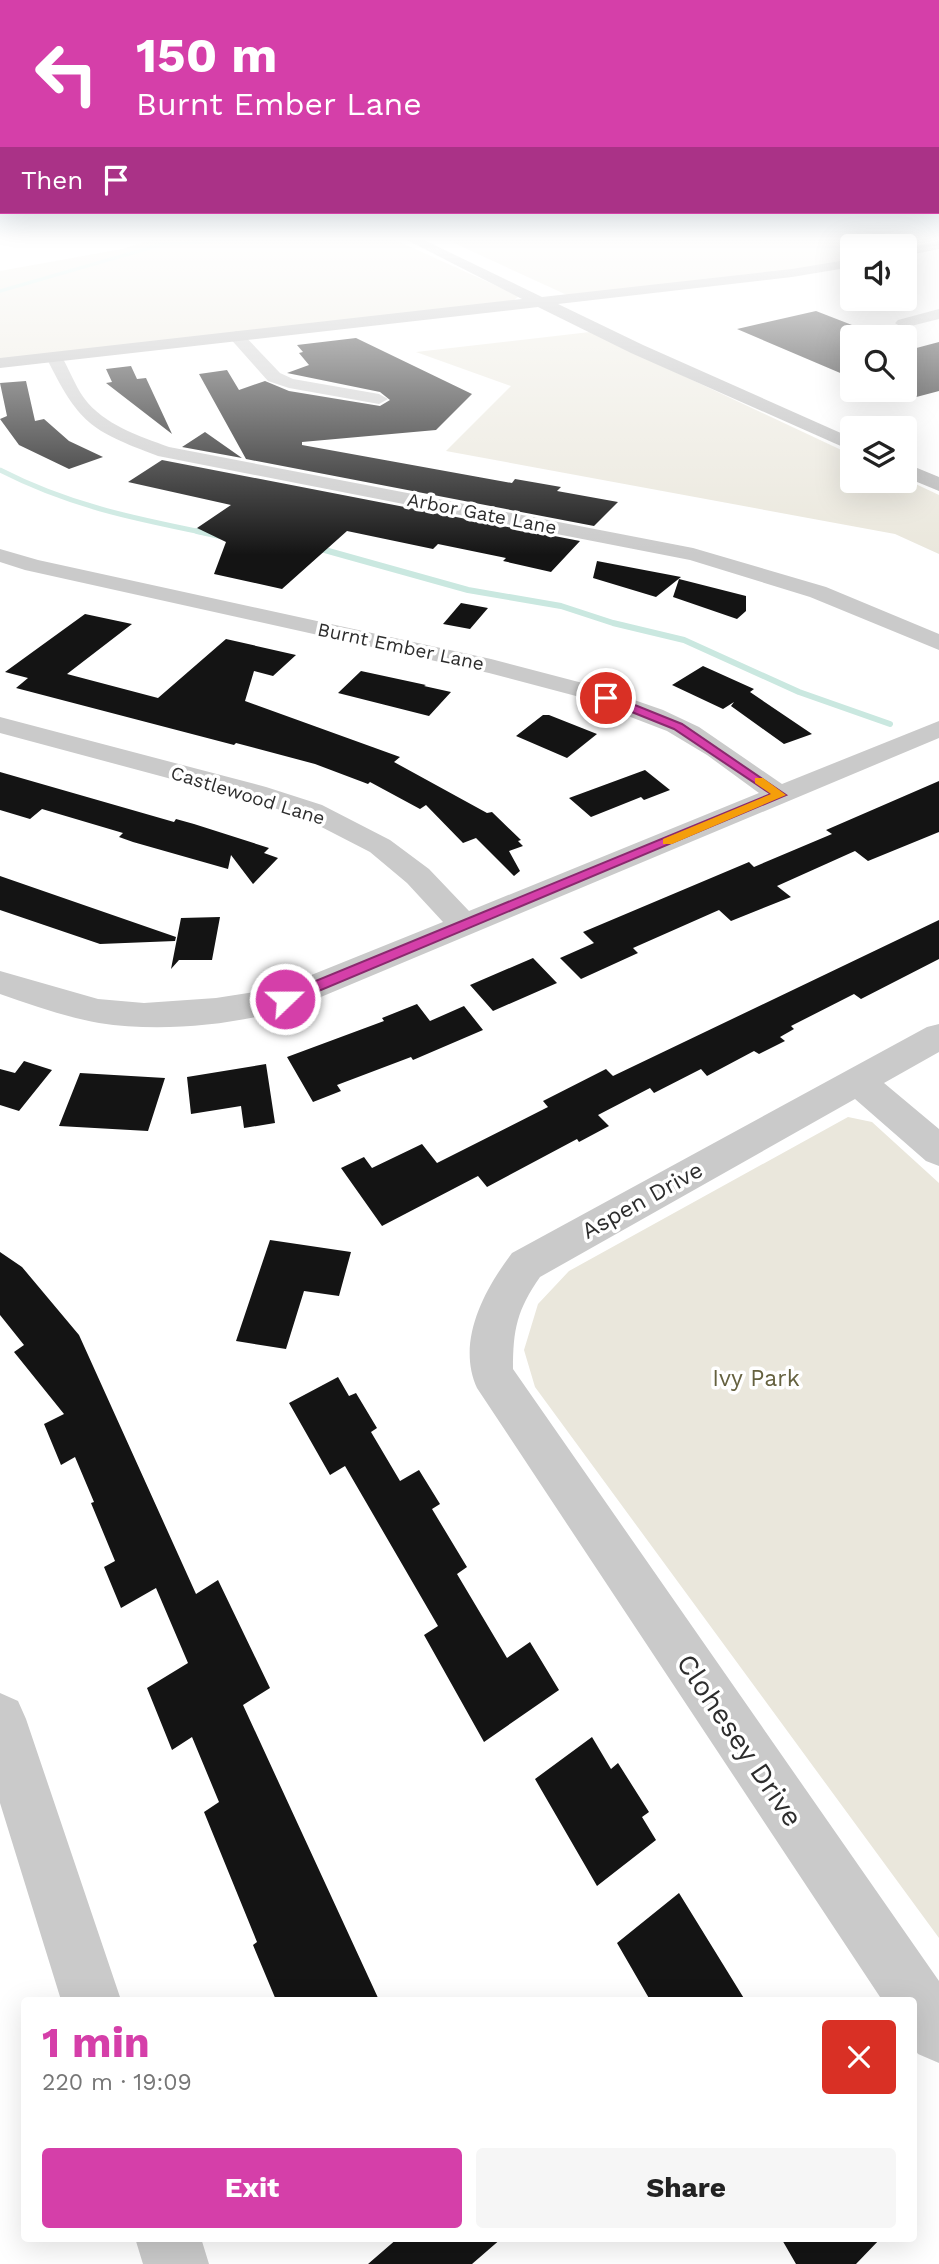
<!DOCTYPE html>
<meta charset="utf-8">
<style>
:root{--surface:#fff;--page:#f6f6f6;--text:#222;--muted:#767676;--accent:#d53fa9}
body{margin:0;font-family:"Work Sans",sans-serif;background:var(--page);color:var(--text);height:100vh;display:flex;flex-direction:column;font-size:26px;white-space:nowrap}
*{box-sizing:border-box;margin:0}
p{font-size:23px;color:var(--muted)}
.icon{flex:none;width:38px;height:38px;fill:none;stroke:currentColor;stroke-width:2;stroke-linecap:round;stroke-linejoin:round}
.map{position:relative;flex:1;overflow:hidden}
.sheet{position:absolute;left:21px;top:1997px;width:896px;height:245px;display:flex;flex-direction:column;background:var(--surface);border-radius:7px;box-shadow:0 7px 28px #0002}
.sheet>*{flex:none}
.hud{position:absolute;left:0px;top:0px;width:940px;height:214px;box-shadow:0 7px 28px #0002;background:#d53fa9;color:#fff;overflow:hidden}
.buttons{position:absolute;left:840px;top:234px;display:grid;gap:14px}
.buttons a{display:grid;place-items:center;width:77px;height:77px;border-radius:7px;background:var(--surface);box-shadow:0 7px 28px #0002;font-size:35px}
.pin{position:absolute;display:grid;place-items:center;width:60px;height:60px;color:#fff;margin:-30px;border:4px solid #fff;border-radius:50%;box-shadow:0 2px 7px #0007}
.me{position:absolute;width:77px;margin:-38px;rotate:68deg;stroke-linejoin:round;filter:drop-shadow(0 0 5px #0008)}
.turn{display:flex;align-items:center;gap:24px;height:147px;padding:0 21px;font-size:32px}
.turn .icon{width:91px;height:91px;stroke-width:2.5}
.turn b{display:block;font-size:49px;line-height:60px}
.then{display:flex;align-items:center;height:66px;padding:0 21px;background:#0003;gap:14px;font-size:26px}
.round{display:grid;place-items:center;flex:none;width:74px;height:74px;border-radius:7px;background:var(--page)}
.headline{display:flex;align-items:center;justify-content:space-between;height:119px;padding:0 21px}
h1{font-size:42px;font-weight:700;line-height:52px;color:var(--accent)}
.primary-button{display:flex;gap:14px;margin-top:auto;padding:14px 21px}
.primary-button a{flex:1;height:80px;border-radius:7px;background:var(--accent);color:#fff;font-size:28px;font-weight:700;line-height:80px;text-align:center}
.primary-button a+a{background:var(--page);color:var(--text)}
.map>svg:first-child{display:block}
</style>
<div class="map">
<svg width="939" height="2264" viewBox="0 0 939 2264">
<rect width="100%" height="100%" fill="#fff"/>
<!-- green -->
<path fill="#eae7dc" d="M 157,238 L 391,238 L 519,296 L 513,301 L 0,359 L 0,271 L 122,249 Z
M 443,238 L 939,238 L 939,243 L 905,250 L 905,247 L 852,247 L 852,261 L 812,268 L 567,295 Z
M 590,332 L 852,455 L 852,481 L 905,479 L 939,495 L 939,554 L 895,534 L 446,451 L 511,386 L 416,352 Z
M 848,1117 L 872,1122 L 939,1183 L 939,1938 L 535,1387 L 524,1350 L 538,1304 L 569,1271 Z"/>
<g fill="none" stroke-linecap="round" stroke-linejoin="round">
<!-- stream-far2 -->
<path stroke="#cae8e0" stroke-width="3.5" d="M 355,238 L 369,238
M 0,291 L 160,245 L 247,238"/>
<!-- stream-far1 -->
<path stroke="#cae8e0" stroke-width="5" d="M 0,470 C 68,505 132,518 206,533"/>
<!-- stream -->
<path stroke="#cae8e0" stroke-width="6" d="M 197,531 L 220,536
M 314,547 L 468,590 L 561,606 L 613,623 L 684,640 L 799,692 L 890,724"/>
</g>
<!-- building -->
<path fill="#141414" d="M 816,311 L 852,325 L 852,378 L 737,329 Z
M 356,338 L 472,394 L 436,430 L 302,442 L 302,445 L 512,483 L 515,479 L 561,487 L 557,491 L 618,502 L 594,526 L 246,459 L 199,374 L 227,370 L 239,390 L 265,381 L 289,391 L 380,406 L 390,400 L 380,392 L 287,373 L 309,365 L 299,353 L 303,352 L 297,345 Z
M 939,342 L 939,391 L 905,400 L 905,351 Z
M 131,366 L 137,379 L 146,378 L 172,434 L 106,383 L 112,382 L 106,369 Z
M 26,381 L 35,421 L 44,419 L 69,441 L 103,457 L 69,469 L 19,445 L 0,419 L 7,416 L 0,383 Z
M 205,432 L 242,458 L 182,447 Z
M 162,460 L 580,541 L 551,572 L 503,561 L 506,558 L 438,544 L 433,549 L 347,531 L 282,589 L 214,574 L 226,542 L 197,528 L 231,505 L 128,482 Z
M 597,561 L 681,577 L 656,597 L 593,578 Z
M 679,579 L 746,596 L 746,611 L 737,619 L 673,597 Z
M 461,603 L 488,608 L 470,629 L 443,624 Z
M 85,614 L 132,624 L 67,674 L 158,698 L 226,639 L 296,655 L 273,676 L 254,671 L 245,701 L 400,757 L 394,762 L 487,813 L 492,812 L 521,840 L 518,841 L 523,846 L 509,851 L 520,871 L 514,876 L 476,838 L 463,843 L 426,805 L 420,809 L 370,782 L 368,784 L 315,764 L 236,743 L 234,745 L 16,688 L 28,678 L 5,672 Z
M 703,666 L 754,689 L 750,692 L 812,734 L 784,744 L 731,706 L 734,702 L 723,709 L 672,685 Z
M 361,671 L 426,685 L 424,686 L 451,692 L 429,716 L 338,693 Z
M 543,715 L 549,715 L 597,734 L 567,758 L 516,736 Z
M 645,770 L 670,790 L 644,800 L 641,797 L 591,817 L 569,798 Z
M 0,772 L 174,822 L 176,819 L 194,824 L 269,848 L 264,853 L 278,858 L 253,884 L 231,855 L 228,869 L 133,842 L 119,837 L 123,833 L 42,809 L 30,819 L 0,810 Z
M 939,781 L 939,832 L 868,861 L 855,851 L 777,886 L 791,897 L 731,921 L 719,910 L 633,948 L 638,953 L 581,979 L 560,958 L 594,943 L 583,932 L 749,862 L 754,867 L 832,834 L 826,830 Z
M 0,876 L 176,937 L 175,941 L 100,944 L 0,910 Z
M 220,917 L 212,960 L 179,960 L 171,969 L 181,918 Z
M 939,920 L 939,959 L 861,999 L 854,994 L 791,1026 L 794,1029 L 780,1037 L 785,1041 L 759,1054 L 754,1051 L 707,1076 L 701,1069 L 654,1093 L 650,1088 L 598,1115 L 609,1126 L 579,1142 L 577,1139 L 487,1187 L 478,1176 L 382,1226 L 341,1168 L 364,1157 L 372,1168 L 422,1144 L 437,1163 L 548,1107 L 543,1101 L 606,1069 L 613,1076 Z
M 533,958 L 557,983 L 493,1011 L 470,985 Z
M 417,1004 L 430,1021 L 464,1006 L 483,1030 L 413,1060 L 411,1057 L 337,1085 L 341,1091 L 313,1102 L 287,1057 L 384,1021 L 382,1018 Z
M 24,1061 L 52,1070 L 19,1111 L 0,1105 L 0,1069 L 15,1073 Z
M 266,1064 L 275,1123 L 244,1128 L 241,1106 L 191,1114 L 187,1077 Z
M 80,1073 L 165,1078 L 148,1131 L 59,1126 Z
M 270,1240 L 351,1252 L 339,1296 L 304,1291 L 286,1349 L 236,1341 Z
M 0,1252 L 22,1267 L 79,1335 L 196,1594 L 218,1580 L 270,1688 L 243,1705 L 379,2000 L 276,2000 L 253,1945 L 257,1942 L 204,1812 L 219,1802 L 192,1737 L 172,1750 L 147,1688 L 188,1663 L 156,1588 L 121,1608 L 104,1567 L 115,1561 L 91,1503 L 94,1502 L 75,1457 L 61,1465 L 44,1424 L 64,1414 L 14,1352 L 24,1345 L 0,1315 Z
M 338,1377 L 349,1396 L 356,1393 L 377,1428 L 371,1432 L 400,1481 L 419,1470 L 440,1504 L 432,1509 L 467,1567 L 457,1574 L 507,1658 L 530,1642 L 559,1690 L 484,1742 L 424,1635 L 438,1626 L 345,1466 L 330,1475 L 289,1403 Z
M 592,1737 L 611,1769 L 618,1763 L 649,1812 L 642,1817 L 656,1840 L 597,1886 L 535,1779 Z
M 679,1893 L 745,2000 L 650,2000 L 617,1943 Z
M 398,2238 L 502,2238 L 472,2264 L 368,2264 Z
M 781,2238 L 881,2238 L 856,2264 L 796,2264 Z"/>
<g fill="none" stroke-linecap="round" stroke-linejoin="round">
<!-- street -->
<path fill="#cacaca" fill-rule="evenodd" d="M 939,309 L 939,319 L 903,328 L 895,323 L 898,320 Z
M 236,331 L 242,333 L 280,373 L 293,379 L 379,394 L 388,399 L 379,404 L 289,388 L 268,381 L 228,336 Z
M 54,352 L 60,354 C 69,368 74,384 84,398 C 104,425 139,436 169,447 L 693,548 L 826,587 L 939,634 L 939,650 L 810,597 L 690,560 L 158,456 C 89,430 79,423 46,357 Z
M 0,549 L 38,560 L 491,659 L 594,686 L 663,710 L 699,727 L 782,784 L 939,721 L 939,738 L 297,1007 C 235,1025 162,1033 99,1023 C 65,1017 32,1005 0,994 L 0,971 L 98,999 L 144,1003 L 216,998 L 279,988 L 443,922 L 407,883 L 370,852 L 302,817 L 246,799 L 0,733 L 0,717 L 266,787 L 322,805 L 390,840 L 429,869 L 469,911 L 759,793 L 707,755 L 667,731 L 576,696 L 489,673 L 25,570 L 0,562 Z
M 939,1024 L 939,1052 L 884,1083 L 939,1129 L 939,1166 L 926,1161 L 855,1099 L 540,1277 C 517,1310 513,1329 513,1369 L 939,1981 L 939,2063 L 918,2054 L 914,2048 L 914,2000 L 882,2000 L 477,1388 C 456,1342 484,1290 512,1253 L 927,1027 Z
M 0,1693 L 18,1701 L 26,1719 L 121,2000 L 61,2000 L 0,1803 Z
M 135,2238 L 201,2238 L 209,2264 L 143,2264 Z"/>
<!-- secondary -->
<path fill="#b7b7b7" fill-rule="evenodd" d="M 403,238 L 420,238 L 542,297 L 792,269 L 852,259 L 852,267 L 792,277 L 558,304 L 643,345 L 852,438 L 852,451 L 631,353 L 538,307 L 0,368 L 0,358 L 522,299 Z
M 939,241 L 939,249 L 905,256 L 905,248 Z
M 905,463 L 939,477 L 939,491 L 905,477 Z"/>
</g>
<!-- sky -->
<linearGradient id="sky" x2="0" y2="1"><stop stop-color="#9cc9e5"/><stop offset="0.43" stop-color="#fff"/><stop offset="1" stop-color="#fff" stop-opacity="0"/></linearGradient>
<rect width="939" height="555" fill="url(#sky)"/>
<!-- route -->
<path fill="#d53fa9" stroke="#8a296e" stroke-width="2" d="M 602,695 L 610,695 L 682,724 L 786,795 L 290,1003 L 279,1003 L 277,999 L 279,996 L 771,794 L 674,729 L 602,700 Z"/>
<!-- slow -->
<path fill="#f59e0b" d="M 755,778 L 763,778 L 786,795 L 672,844 L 663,844 L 663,839 L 771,794 L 755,783 Z"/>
<g text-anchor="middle" stroke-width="7" stroke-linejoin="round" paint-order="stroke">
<!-- far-street labels -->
<g font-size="19" fill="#2d2d2d" stroke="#fff">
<text transform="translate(482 513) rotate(11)" y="7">Arbor Gate Lane</text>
<text transform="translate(401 646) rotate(12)" y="7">Burnt Ember Lane</text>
<text transform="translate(248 795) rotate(17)" y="7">Castlewood Lane</text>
</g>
<!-- street labels -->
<g font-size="23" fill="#2d2d2d" stroke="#fff">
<text transform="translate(642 1200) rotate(-29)" y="8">Aspen Drive</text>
</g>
<!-- park labels -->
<g font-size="23" fill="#65613f" stroke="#fff">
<text x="756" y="1386">Ivy Park</text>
</g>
<!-- near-street labels -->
<g font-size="28" fill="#2d2d2d" stroke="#fff">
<text transform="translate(740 1740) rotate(56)" y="10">Clohesey Drive</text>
</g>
</g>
</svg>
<div class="buttons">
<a><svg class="icon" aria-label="sound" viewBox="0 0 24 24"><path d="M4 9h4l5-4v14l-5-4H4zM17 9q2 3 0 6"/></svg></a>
<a><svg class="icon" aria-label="search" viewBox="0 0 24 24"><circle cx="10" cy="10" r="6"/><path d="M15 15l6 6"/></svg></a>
<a><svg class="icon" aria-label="layers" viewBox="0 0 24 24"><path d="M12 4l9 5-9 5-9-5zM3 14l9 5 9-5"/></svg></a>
</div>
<div class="pin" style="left:606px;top:698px;background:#d93025"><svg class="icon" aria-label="arrive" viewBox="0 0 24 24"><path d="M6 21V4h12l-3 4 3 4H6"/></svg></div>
<svg class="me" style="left:285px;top:999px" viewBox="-20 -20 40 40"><circle r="17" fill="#d53fa9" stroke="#fff" stroke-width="3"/><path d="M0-11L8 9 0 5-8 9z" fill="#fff"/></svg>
<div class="hud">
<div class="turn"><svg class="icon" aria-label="left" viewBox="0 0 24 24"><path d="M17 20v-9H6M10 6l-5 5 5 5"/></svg><div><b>150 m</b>Burnt Ember Lane</div></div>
<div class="then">Then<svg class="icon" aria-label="arrive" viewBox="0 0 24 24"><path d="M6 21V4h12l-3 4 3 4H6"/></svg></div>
</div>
<section class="sheet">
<div class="headline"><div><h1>1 min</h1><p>220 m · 19:09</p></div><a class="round" style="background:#d93025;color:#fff"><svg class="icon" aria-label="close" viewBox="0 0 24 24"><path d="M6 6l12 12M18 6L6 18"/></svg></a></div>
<div class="primary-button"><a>Exit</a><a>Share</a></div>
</section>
</div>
